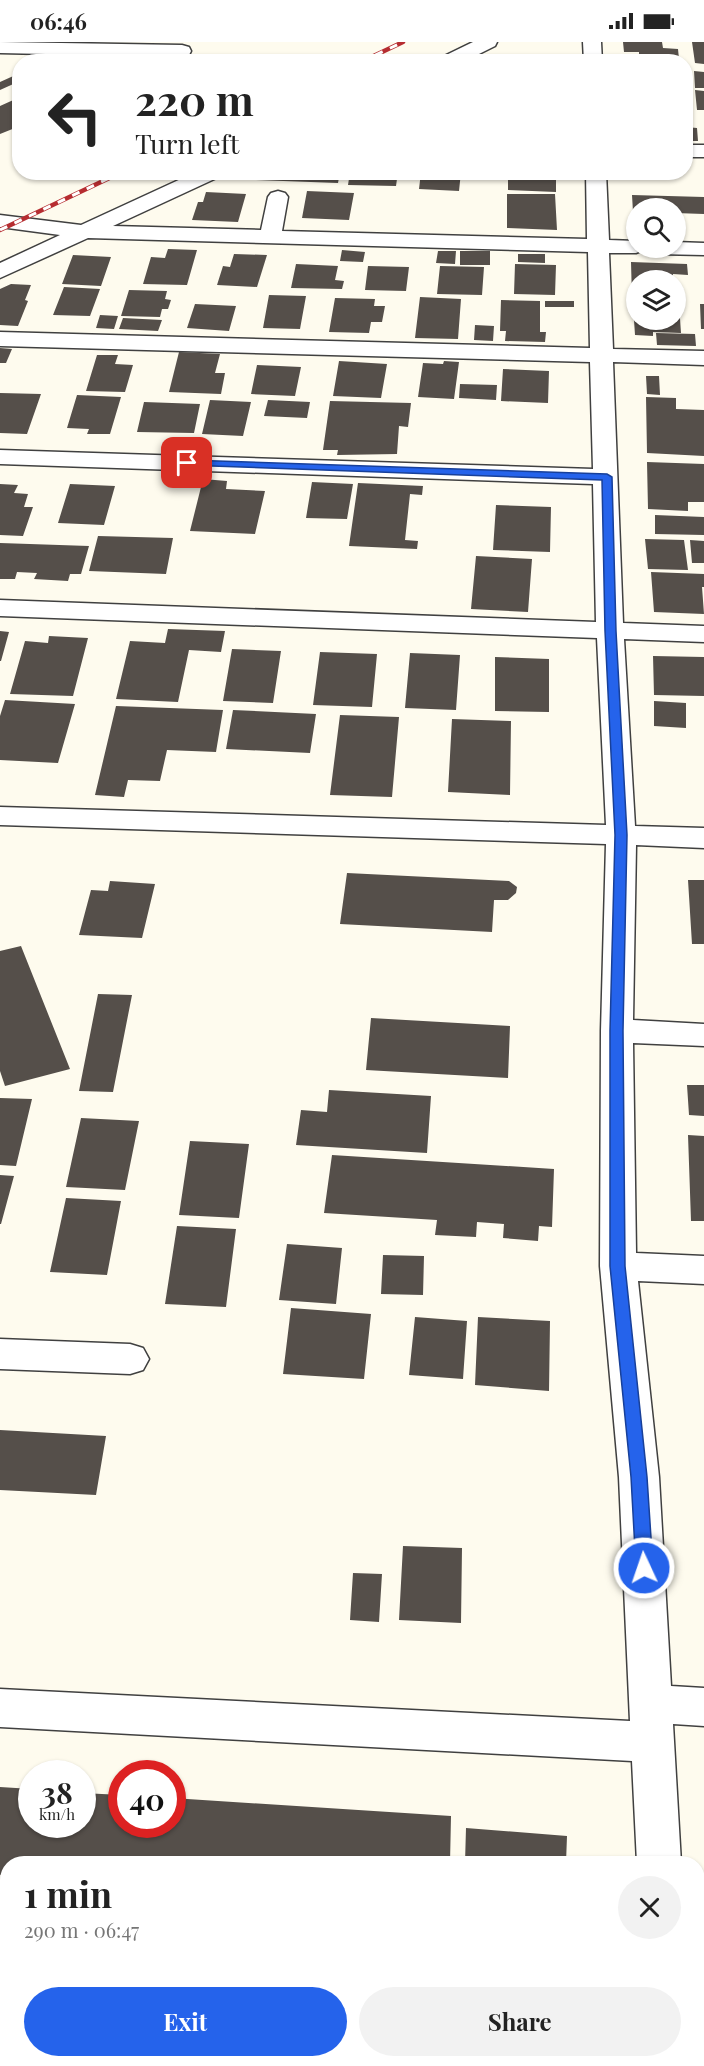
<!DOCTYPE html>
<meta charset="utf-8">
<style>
:root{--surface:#fff;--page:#f2f2f2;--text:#222;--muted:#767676;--accent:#2563eb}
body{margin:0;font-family:"Playfair Display",serif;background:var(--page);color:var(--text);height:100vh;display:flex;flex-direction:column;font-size:22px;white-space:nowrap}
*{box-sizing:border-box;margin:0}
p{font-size:20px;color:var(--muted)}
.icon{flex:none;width:33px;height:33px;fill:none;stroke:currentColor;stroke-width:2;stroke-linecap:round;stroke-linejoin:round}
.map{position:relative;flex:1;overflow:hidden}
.side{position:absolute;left:0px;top:1814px;width:705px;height:212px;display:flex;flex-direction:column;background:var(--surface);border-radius:24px 24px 0 0;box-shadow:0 2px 4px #0004}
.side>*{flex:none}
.top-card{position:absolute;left:12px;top:12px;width:681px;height:126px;border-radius:24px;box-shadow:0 2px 4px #0004;background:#fff;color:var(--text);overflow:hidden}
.fabs{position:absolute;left:626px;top:156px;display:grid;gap:12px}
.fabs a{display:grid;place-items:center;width:60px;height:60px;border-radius:50%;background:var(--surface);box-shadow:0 2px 4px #0004;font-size:30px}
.speed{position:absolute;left:18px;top:1718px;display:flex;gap:12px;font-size:30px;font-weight:700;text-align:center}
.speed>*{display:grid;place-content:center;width:78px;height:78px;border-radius:50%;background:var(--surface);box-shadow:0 2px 4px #0004;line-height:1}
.speed small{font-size:15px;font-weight:400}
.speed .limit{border:9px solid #d22;background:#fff;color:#111}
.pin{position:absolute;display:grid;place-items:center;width:51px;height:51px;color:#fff;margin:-26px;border-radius:12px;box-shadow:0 3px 9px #0006}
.me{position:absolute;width:66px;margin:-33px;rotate:357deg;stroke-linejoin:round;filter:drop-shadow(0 0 4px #0008)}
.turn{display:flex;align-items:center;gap:21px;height:126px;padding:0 24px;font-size:27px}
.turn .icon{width:78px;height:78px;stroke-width:2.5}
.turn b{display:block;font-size:42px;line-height:51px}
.round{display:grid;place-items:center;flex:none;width:63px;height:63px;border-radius:32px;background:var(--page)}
.summary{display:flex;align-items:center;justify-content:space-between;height:102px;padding:0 24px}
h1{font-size:36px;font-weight:700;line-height:45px}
.action{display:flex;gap:12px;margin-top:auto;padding:12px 24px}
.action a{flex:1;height:69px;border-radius:36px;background:var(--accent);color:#fff;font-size:24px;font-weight:700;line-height:69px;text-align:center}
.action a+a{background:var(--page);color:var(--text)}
.status{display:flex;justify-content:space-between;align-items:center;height:42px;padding:0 30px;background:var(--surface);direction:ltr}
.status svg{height:16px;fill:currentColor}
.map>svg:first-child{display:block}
</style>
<div class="status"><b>06:46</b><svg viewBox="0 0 49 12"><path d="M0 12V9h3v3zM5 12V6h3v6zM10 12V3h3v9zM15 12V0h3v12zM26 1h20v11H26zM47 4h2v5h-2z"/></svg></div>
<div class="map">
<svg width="704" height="2024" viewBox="0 0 704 2024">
<rect width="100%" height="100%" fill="#fefbee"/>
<!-- building -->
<path fill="#554f4a" d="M 623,0 L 662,0 L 663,6 L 678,7 L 679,17 L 639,16 L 639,10 L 624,10 Z
M 692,0 L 704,0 L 704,22 L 695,21 Z
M 545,14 L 575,15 L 574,20 L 545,20 Z
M 694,29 L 704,30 L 704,46 L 695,46 Z
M 20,31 L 20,39 L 0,48 L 0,40 Z
M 695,48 L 704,49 L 704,68 L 697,68 Z
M 20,55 L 20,84 L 0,92 L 0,64 Z
M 686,85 L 697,86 L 698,99 L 686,99 Z
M 257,130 L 340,130 L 338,141 L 256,138 Z
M 350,130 L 398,130 L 396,144 L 348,143 Z
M 421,130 L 461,130 L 459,149 L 419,147 Z
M 508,130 L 556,130 L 556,150 L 508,148 Z
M 307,149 L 354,151 L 349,178 L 302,176 Z
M 206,150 L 246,152 L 238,180 L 192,178 L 198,160 L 203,160 Z
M 507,152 L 555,152 L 557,188 L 507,186 Z
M 632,153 L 704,155 L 704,172 L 675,171 L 675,166 L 636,166 L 636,170 L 633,170 Z
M 168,207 L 197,208 L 187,243 L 143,242 L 151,215 L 165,216 Z
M 342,208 L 365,210 L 363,220 L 340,219 Z
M 438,209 L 456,209 L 455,222 L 436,221 Z
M 460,209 L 490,209 L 490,223 L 460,223 Z
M 234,212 L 267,213 L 257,245 L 217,243 L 223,224 L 230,225 Z
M 518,212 L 545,212 L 545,221 L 518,220 Z
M 73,213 L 111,215 L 101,244 L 62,242 Z
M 631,220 L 687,222 L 688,233 L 673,232 L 673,238 L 636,238 L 636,257 L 632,257 Z
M 296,222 L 338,224 L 335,238 L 344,239 L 342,247 L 291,246 Z
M 515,222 L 556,223 L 555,253 L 514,252 Z
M 368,224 L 409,225 L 406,249 L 365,248 Z
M 440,224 L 484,225 L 482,253 L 437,252 Z
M 11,242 L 31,243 L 25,258 L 28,259 L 18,284 L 0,283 L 0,247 Z
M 64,245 L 100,247 L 90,274 L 53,273 Z
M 675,247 L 684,247 L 684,259 L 675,258 Z
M 129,248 L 167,249 L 165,257 L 171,258 L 168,267 L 162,267 L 160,275 L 121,274 Z
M 269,253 L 306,254 L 300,287 L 263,286 Z
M 420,255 L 461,257 L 458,297 L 415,296 Z
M 335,256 L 375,257 L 374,264 L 385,264 L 382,280 L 371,280 L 369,291 L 329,290 Z
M 501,258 L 540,259 L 540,290 L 546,290 L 545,300 L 505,299 L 506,289 L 500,289 Z
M 545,259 L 574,259 L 574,265 L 545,265 Z
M 195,262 L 236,264 L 229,289 L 187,286 Z
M 675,262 L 679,262 L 681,291 L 653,290 L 653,294 L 635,293 L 634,278 L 675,278 Z
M 700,262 L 704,262 L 704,287 L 701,287 Z
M 100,273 L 118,274 L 114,287 L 96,286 Z
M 123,276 L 162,278 L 158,289 L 119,287 Z
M 475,283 L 494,284 L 493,299 L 474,298 Z
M 656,291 L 695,292 L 696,304 L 657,303 Z
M 0,306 L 12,307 L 6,321 L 0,321 Z
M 179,310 L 220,312 L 215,331 L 225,331 L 221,352 L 169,350 Z
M 97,313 L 118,313 L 115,322 L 133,323 L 125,350 L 86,349 Z
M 339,319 L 387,322 L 381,356 L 333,354 Z
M 444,319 L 459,320 L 454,357 L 418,355 L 423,321 L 443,322 Z
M 257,323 L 301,325 L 295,354 L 251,352 Z
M 503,327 L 549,329 L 548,361 L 501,359 Z
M 646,334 L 659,334 L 660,353 L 647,352 Z
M 460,342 L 497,343 L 496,358 L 459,356 Z
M 0,351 L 41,352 L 27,392 L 0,391 Z
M 77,353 L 121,355 L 110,392 L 87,392 L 89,387 L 67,386 Z
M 646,355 L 676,356 L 676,367 L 704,368 L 704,414 L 647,411 Z
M 210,358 L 251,360 L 243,394 L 202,392 Z
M 268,358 L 310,360 L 307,376 L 264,374 Z
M 330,359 L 411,361 L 408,385 L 399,384 L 397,412 L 337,413 L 338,408 L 323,408 Z
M 144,360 L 200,362 L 194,391 L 137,390 Z
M 647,420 L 704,422 L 704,460 L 688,460 L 688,469 L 648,467 Z
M 203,437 L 227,439 L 226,447 L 265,449 L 255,492 L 190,489 Z
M 312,440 L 353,442 L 347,477 L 306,476 Z
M 358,441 L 423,444 L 422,453 L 410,452 L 405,498 L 418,499 L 417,507 L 349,504 Z
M 0,442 L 18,443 L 14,451 L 28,452 L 24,465 L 33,465 L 23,494 L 0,493 Z
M 70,442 L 115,444 L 104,483 L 58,481 Z
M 496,463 L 551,465 L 550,510 L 493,508 Z
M 655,473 L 704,475 L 704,493 L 655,492 Z
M 98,494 L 173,496 L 166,532 L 89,529 Z
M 645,497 L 684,498 L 688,528 L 648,527 Z
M 690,498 L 704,499 L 704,521 L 692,521 Z
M 0,501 L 89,504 L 81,532 L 70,532 L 68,539 L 34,537 L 37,531 L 17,530 L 15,537 L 0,537 Z
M 476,514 L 532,517 L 528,570 L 471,567 Z
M 651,530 L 704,532 L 704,545 L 702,545 L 704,572 L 654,570 Z
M 168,587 L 225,589 L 221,610 L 189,608 L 178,660 L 116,657 L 130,599 L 165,601 Z
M 0,589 L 9,590 L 1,619 L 0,619 Z
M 49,594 L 88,596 L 73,654 L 10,652 L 25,599 L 48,601 Z
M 232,607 L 281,609 L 273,661 L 223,659 Z
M 320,610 L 377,612 L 372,665 L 313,663 Z
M 410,611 L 460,613 L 456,668 L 405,666 Z
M 653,614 L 704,615 L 704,654 L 654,653 Z
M 495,615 L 549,617 L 549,670 L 495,669 Z
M 5,658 L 75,662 L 58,721 L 0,718 L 0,674 Z
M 654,659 L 686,661 L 686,686 L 654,684 Z
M 116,664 L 223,668 L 216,710 L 167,708 L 160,739 L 128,738 L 124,755 L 95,753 Z
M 233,668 L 316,672 L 310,711 L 226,707 Z
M 340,673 L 399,675 L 392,755 L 330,753 Z
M 452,677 L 511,679 L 510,753 L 448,750 Z
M 347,831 L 509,839 L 517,845 L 516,851 L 508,858 L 494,858 L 492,890 L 340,882 Z
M 688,838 L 704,838 L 704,902 L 692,902 Z
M 110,839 L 155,842 L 142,896 L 79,893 L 91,848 L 108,849 Z
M 21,904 L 70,1027 L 5,1044 L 0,1029 L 0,909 Z
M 98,952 L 132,953 L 113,1050 L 79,1049 Z
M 371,976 L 510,984 L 508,1036 L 366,1028 Z
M 687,1043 L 704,1043 L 704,1074 L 689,1073 Z
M 329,1048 L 431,1054 L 427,1111 L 296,1103 L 301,1068 L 327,1070 Z
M 0,1056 L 32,1057 L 16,1124 L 0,1123 Z
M 81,1076 L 139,1079 L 125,1148 L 66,1145 Z
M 688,1093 L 704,1094 L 704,1179 L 691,1179 Z
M 190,1099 L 249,1102 L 239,1176 L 179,1173 Z
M 332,1113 L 554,1127 L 552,1185 L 539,1184 L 538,1199 L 503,1196 L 504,1182 L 477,1180 L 476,1195 L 435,1193 L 437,1178 L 324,1171 Z
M 0,1133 L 14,1134 L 1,1182 L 0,1182 Z
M 66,1156 L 121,1159 L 107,1233 L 50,1230 Z
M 177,1184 L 236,1187 L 226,1265 L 165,1262 Z
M 287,1202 L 342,1206 L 336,1262 L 279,1258 Z
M 383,1213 L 424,1214 L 423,1253 L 381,1252 Z
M 291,1266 L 371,1272 L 364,1337 L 283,1332 Z
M 415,1275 L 467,1279 L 463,1337 L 409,1333 Z
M 478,1275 L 550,1279 L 549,1349 L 475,1343 Z
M 0,1388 L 106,1394 L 96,1453 L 0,1448 Z
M 403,1504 L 462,1506 L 461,1581 L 399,1578 Z
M 353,1531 L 382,1532 L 379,1580 L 350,1578 Z
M 0,1745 L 32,1747 L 32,1782 L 82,1782 L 82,1751 L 122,1753 L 122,1782 L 172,1782 L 172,1756 L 451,1774 L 450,1821 L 8,1821 L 8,1834 L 0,1833 Z
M 466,1786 L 567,1794 L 566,1821 L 465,1821 Z
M 506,2018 L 567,2018 L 568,2024 L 506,2024 Z"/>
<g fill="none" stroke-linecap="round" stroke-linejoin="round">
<!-- minor casing -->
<g stroke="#404040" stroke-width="3">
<path id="minor" d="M 0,0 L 182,3 L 189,5 L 191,9 L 189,13 L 182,15 L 0,11 Z
M 473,0 L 497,0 L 495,4 L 463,20 L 438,20 L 440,16 Z
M 583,0 L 601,0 L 602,20 L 584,20 Z
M 686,103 L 704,103 L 704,115 L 686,115 Z
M 196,130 L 224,130 L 221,134 L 113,184 L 261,188 L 268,155 L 271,151 L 278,149 L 285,151 L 288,155 L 282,189 L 587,197 L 586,130 L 606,130 L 609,198 L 636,199 L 636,206 L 675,206 L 675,200 L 704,201 L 704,213 L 656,212 L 648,211 L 646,207 L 636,211 L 609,211 L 613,307 L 704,309 L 704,323 L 613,320 L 623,581 L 704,584 L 704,600 L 624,597 L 635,784 L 704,786 L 704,806 L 636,803 L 633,978 L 704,982 L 704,1004 L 633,1001 L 636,1211 L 704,1214 L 704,1242 L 638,1239 L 659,1435 L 671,1644 L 704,1646 L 704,1684 L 673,1682 L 681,1821 L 637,1821 L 632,1719 L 0,1685 L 0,1647 L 630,1679 L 619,1435 L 600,1224 L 601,989 L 606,802 L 0,783 L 0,765 L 606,783 L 597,596 L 0,574 L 0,558 L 596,580 L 593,442 L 0,422 L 0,408 L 593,427 L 590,320 L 0,304 L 0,290 L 590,306 L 588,210 L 88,196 L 0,236 L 0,221 L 60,193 L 0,185 L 0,173 L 81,183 Z
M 0,1297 L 130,1302 L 143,1306 L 149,1317 L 143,1328 L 130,1332 L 0,1327 Z
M 698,1964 L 704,1964 L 704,2010 L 698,2010 Z
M 642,2018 L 689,2018 L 690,2024 L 642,2024 Z"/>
</g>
<!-- minor -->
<use href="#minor" fill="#fff" fill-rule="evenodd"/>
<!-- rail casing -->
<g stroke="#b62d31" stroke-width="4.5">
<path id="rail" d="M 361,20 L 403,0
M 0,188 L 122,130"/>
</g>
<!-- rail -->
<use href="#rail" stroke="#fff" stroke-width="3" stroke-dasharray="8" stroke-linecap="butt"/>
</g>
<!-- route -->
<path fill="#2563eb" stroke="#184099" stroke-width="1.5" d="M 187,418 L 607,432 L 612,435 L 616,589 L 627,793 L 623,989 L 625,1224 L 647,1435 L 653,1526 L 650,1531 L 644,1533 L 638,1531 L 636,1526 L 631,1435 L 610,1224 L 610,989 L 615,793 L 605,589 L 602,438 L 183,423 L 183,419 Z"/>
</svg>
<div class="fabs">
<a><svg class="icon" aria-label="search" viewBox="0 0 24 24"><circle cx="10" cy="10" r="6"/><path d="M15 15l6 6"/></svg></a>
<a><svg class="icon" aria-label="layers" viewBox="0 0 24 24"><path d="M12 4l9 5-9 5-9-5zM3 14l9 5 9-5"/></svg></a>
</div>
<div class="speed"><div>38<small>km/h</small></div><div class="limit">40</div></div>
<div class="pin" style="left:187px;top:421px;background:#d93025"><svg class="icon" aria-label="arrive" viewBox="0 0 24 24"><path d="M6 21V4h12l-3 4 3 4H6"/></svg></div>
<svg class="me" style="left:644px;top:1526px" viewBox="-20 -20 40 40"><circle r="17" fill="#2563eb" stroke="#fff" stroke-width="3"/><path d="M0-11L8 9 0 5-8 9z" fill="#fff"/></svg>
<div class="top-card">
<div class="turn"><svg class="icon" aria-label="left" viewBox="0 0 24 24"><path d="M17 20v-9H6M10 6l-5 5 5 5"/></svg><div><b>220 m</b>Turn left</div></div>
</div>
<section class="side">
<div class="summary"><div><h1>1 min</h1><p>290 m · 06:47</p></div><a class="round"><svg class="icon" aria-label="close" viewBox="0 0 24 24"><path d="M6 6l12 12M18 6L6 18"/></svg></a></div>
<div class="action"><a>Exit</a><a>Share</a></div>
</section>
</div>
